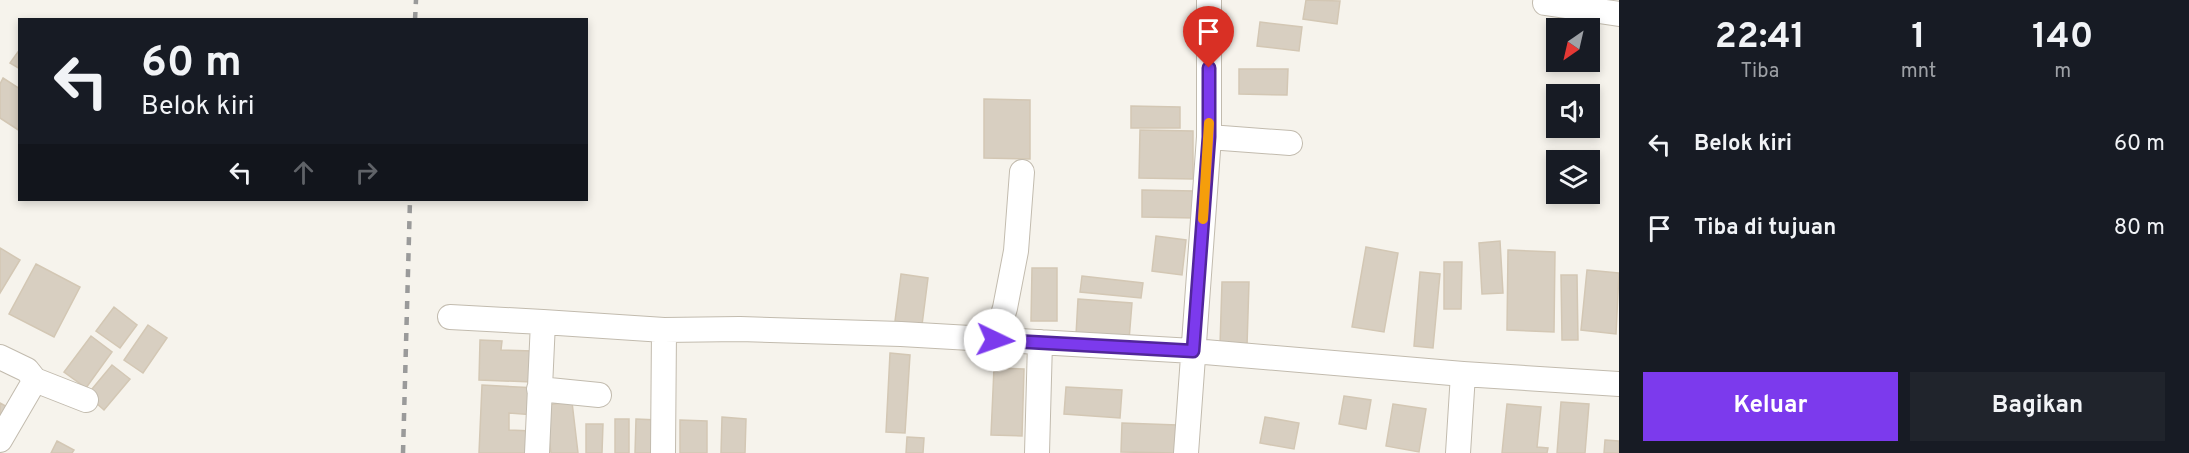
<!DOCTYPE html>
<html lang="id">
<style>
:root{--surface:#171b24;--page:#20242c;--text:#f1f3f6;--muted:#9ea1a6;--accent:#7c3aed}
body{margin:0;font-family:Overpass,sans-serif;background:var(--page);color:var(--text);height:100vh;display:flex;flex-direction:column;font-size:22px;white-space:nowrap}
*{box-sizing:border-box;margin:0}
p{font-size:20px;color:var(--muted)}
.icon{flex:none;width:33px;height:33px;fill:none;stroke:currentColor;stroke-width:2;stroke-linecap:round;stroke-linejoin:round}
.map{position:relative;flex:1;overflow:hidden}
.drawer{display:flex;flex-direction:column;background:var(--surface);width:570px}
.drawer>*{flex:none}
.top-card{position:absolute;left:18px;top:18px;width:570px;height:183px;border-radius:0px;box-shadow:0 3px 9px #0003;background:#171b24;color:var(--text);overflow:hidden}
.needle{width:39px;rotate:214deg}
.controls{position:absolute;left:1546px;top:18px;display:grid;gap:12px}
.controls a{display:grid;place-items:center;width:54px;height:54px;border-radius:0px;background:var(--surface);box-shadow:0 3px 9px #0003;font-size:30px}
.pin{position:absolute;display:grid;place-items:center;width:51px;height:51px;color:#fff;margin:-62px -26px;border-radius:50% 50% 50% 0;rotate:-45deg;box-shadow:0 0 6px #0007}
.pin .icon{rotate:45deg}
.me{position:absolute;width:66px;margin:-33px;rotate:93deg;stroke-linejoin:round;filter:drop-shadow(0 0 4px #0008)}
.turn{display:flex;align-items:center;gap:21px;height:126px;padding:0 24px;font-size:27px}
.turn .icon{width:78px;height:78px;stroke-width:2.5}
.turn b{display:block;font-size:42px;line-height:51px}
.lanes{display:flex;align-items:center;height:57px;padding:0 24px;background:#0003;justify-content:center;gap:30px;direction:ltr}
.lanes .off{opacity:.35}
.eta{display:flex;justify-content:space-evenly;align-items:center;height:102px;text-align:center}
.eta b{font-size:36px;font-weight:700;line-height:42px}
.cta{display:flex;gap:12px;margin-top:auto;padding:12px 24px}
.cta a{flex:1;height:69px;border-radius:0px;background:var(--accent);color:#fff;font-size:24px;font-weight:700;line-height:69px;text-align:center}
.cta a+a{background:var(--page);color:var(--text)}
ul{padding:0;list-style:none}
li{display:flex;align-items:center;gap:18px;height:84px;padding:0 24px}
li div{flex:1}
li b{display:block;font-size:22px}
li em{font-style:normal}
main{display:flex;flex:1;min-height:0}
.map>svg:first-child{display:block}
</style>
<main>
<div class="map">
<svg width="1619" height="453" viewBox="0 0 1619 453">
<rect width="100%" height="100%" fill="#f6f3ec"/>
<!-- building -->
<path fill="#d8cfc1" stroke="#d3c7b4" stroke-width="1.5" d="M 1306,0 L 1340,1 L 1337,24 L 1303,19 Z
M 1260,22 L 1302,27 L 1299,51 L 1257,46 Z
M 20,49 L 20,69 L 10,63 Z
M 1239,69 L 1288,69 L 1287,95 L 1239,94 Z
M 3,78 L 20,89 L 20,131 L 0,118 L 0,84 Z
M 984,99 L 1030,100 L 1030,159 L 984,158 Z
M 1131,106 L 1180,107 L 1180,128 L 1131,128 Z
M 1140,130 L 1193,131 L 1193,179 L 1139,178 Z
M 1142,190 L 1195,191 L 1195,218 L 1142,217 Z
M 1156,236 L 1186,240 L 1182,275 L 1152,271 Z
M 1500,241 L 1503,293 L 1482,294 L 1479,243 Z
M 1366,247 L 1398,253 L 1384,332 L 1352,327 Z
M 0,248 L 20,260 L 0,293 Z
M 1508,250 L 1555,252 L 1554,332 L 1507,330 Z
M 1444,262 L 1462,262 L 1461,309 L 1444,309 Z
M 36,264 L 80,287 L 54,337 L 9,314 Z
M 1032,268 L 1057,268 L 1057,321 L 1031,321 Z
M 1587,270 L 1619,273 L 1616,334 L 1581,330 Z
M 1420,272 L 1440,274 L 1433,348 L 1414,346 Z
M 901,274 L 928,278 L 922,325 L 895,321 Z
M 1561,275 L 1577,275 L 1578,340 L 1562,340 Z
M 1082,276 L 1143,283 L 1141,298 L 1080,292 Z
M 1222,282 L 1249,282 L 1247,346 L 1220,345 Z
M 1078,299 L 1132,303 L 1129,340 L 1076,335 Z
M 114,307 L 137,325 L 120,348 L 96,331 Z
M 148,325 L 167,338 L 143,373 L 124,360 Z
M 91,336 L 112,352 L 86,388 L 64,372 Z
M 480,340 L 502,341 L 501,350 L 533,351 L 532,382 L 479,380 Z
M 890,353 L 910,355 L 905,433 L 886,432 Z
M 112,365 L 130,379 L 104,410 L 87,395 Z
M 994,368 L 1024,369 L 1022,436 L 991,435 Z
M 482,385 L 537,388 L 535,415 L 509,413 L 509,430 L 532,431 L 530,453 L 479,453 Z
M 1066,387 L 1122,390 L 1120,418 L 1064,414 Z
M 1344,396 L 1371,400 L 1366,429 L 1339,424 Z
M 572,402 L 578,453 L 551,453 L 545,405 Z
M 1561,402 L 1589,404 L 1585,453 L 1557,453 Z
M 0,403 L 11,409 L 0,429 Z
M 1393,404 L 1426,409 L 1419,452 L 1386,446 Z
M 1507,404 L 1541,407 L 1537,447 L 1548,448 L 1547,453 L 1502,453 Z
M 722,417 L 746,419 L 745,453 L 721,453 Z
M 1265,417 L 1299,423 L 1294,449 L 1260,443 Z
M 615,419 L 629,419 L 629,453 L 615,453 Z
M 636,419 L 658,420 L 658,453 L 635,453 Z
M 680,420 L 707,421 L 707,453 L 680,453 Z
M 1122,423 L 1177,425 L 1176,453 L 1121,452 Z
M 586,424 L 603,424 L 602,453 L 586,453 Z
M 907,437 L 924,438 L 923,453 L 906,453 Z
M 1605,440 L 1619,441 L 1619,453 L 1604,453 Z
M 57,441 L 74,450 L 72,453 L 51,453 Z"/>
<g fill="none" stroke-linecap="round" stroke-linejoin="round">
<!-- minor casing -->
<g stroke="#c2bbae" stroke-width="26">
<path id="minor" d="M 1545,3 L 1619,14
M 1209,137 L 1290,143
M 450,317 L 543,322
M 995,340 L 1005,308 L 1016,251 L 1022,172
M 0,357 L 27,370 L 35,380 L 0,440
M 35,380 L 86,400
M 539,389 L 599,395
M 537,453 L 543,322 L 664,330 L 740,329 L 901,334 L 1193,351 L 1463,374 L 1619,384
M 663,453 L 664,330
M 1037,453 L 1040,342
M 1186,453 L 1209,137 L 1209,0
M 1458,453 L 1463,374"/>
</g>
<!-- minor -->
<use href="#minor" stroke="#fff" stroke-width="24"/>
<!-- rail -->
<path stroke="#9a9a9a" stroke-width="4.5" stroke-dasharray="8 8" stroke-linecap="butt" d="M 415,20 L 416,0
M 403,453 L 410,200"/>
</g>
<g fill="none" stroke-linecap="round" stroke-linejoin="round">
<!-- route casing -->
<g stroke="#51269a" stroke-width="15">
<path id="route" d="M 995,340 L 1193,351 L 1209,137 L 1209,68"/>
</g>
<!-- route -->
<use href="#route" stroke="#7c3aed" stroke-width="10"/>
<!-- slow -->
<path stroke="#f59e0b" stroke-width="10" d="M 1203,219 L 1209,123"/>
</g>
</svg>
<div class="controls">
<a><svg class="needle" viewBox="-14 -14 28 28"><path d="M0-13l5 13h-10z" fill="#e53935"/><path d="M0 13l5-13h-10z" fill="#9ea1a6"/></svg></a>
<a><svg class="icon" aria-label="sound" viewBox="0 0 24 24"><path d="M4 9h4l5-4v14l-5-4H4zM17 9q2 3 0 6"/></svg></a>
<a><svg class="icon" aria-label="layers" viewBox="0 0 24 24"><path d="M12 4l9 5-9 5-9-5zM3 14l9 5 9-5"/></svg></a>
</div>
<div class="pin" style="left:1209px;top:68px;background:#d93025"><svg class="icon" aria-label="arrive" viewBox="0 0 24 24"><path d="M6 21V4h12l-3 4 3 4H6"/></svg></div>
<svg class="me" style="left:995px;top:340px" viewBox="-20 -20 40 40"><circle r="19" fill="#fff"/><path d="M0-13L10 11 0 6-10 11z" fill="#7c3aed"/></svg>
<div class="top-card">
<div class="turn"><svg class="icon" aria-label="left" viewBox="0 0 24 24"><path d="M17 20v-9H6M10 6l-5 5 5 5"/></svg><div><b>60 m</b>Belok kiri</div></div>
<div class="lanes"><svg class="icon" aria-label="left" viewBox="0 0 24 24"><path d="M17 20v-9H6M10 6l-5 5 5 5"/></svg><svg class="icon off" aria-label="ahead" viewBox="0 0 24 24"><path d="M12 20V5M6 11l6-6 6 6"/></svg><svg class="icon off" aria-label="right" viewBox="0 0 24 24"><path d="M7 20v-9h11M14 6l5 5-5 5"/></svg></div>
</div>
</div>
<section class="drawer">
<div class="eta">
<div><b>22:41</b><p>Tiba</p></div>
<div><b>1</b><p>mnt</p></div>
<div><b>140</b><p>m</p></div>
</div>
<ul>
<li><svg class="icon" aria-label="left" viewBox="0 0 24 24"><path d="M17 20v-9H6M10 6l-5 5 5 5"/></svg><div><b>Belok kiri</b></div><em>60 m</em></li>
<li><svg class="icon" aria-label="arrive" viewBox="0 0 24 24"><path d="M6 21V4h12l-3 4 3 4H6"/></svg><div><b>Tiba di tujuan</b></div><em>80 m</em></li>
</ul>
<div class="cta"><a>Keluar</a><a>Bagikan</a></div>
</section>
</main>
